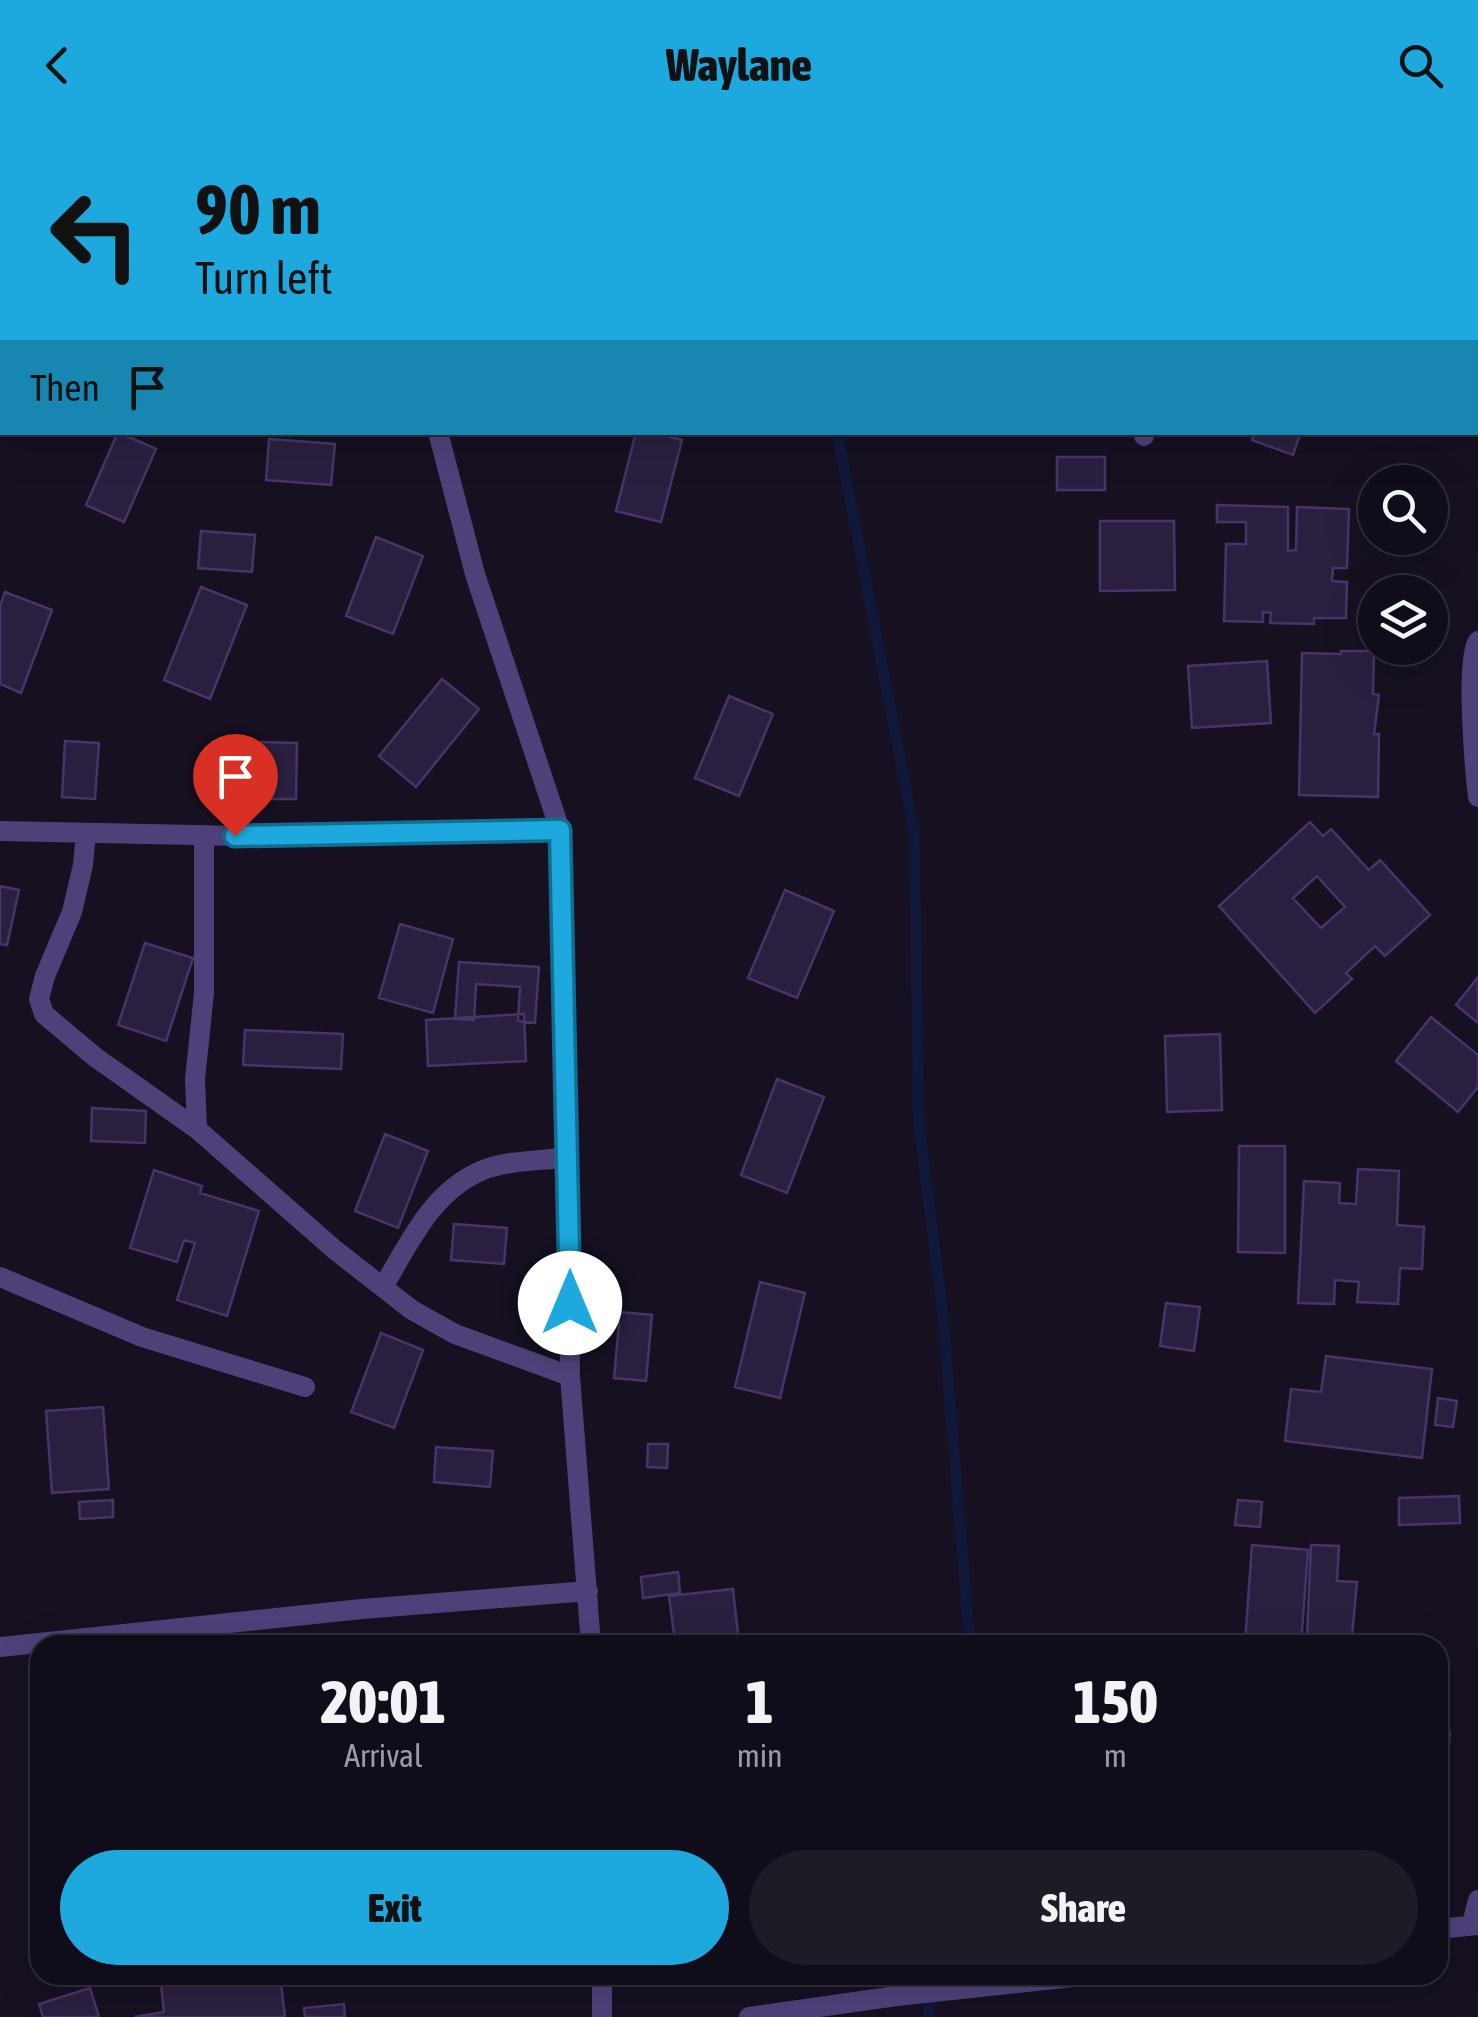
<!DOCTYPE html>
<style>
:root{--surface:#100c19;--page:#1e1a26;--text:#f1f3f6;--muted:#9c9ba2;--line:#302c38;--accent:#1da8de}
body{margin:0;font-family:"Asap Condensed",sans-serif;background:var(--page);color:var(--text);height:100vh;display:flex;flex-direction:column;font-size:38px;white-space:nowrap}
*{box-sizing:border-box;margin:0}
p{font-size:32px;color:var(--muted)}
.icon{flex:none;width:55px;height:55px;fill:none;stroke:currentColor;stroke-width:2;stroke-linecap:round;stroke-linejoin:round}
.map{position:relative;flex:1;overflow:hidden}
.details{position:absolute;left:30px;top:1505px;width:1418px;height:350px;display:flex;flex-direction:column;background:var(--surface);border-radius:30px;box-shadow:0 10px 40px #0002,0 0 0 2px var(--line)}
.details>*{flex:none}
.top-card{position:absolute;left:0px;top:0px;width:1480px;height:305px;box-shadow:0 10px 40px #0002,0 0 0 2px var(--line);background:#1da8de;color:#111;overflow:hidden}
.fabs{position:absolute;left:1358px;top:335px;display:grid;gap:20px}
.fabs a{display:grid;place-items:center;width:90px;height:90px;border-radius:50%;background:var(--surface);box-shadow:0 10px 40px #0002,0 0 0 2px var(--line);font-size:50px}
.pin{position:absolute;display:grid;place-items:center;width:85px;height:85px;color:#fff;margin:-102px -42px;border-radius:50% 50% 50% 0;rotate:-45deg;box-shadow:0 0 10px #0007}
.pin .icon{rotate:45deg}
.me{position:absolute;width:110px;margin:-55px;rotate:0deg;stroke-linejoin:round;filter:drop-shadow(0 0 8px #0008)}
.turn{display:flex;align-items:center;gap:35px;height:210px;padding:0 30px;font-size:45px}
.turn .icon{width:130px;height:130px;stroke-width:2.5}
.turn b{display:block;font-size:70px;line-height:85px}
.then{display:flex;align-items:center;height:95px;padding:0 30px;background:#0003;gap:20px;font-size:38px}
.eta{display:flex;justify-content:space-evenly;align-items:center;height:170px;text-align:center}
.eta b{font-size:60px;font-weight:800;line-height:70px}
.button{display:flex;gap:20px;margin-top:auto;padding:20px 30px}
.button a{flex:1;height:115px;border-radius:60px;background:var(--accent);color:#111;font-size:40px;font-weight:800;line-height:115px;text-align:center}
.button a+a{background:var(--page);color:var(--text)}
header{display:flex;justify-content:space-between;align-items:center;height:130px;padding:0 30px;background:var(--accent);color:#111;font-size:45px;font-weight:800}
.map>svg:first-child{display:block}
</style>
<header><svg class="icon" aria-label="back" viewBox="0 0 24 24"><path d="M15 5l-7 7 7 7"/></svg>Waylane<svg class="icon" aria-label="search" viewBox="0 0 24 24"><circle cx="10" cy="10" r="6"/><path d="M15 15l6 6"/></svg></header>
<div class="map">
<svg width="1478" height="1887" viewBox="0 0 1478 1887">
<rect width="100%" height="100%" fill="#161021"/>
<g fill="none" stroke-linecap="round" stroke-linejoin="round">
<!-- stream -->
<path stroke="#10183a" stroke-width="11" d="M 774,0 L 775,2
M 837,302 L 914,701 L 919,996 L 942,1177 L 970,1515
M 928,1887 L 937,1845"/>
</g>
<!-- building -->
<path fill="#2b1f3f" stroke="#483468" stroke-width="2.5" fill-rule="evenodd" d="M 913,0 L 992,0 L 992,2 L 914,2 Z
M 118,302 L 156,319 L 124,392 L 86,375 Z
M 636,302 L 653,302 L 682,310 L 661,392 L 616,381 Z
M 1255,302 L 1301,302 L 1293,325 L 1252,310 Z
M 269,309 L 335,314 L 331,355 L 266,350 Z
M 1057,327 L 1105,327 L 1105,360 L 1057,360 Z
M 1397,342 L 1419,344 L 1419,352 L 1396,352 Z
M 1217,375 L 1288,377 L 1288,421 L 1296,420 L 1297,377 L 1349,379 L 1347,438 L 1333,438 L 1332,451 L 1347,452 L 1346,488 L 1314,488 L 1314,494 L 1270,493 L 1271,483 L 1263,482 L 1263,492 L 1224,491 L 1226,414 L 1246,414 L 1246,392 L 1217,392 Z
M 1100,391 L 1174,391 L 1175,460 L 1100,461 Z
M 201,401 L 255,405 L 252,442 L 198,438 Z
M 376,407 L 423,426 L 393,504 L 346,486 Z
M 201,457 L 247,475 L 210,569 L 164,550 Z
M 5,462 L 52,480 L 21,563 L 0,554 L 0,476 Z
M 1341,521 L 1374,521 L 1373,564 L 1379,565 L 1374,604 L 1379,604 L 1378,667 L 1299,665 L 1302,523 L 1341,524 Z
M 1267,531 L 1271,593 L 1192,598 L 1188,536 Z
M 442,549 L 479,579 L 416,657 L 379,626 Z
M 729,566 L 773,584 L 739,666 L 695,648 Z
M 65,611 L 99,613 L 95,669 L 62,667 Z
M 261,612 L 297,613 L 296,669 L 259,669 Z
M 1310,692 L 1323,706 L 1331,699 L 1369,740 L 1380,730 L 1430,785 L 1385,826 L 1375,816 L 1346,843 L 1352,849 L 1315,883 L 1219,776 ZM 1317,746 L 1345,777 L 1321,798 L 1293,768 Z
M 0,756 L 19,760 L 7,815 L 0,814 Z
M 785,760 L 834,781 L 797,868 L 748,848 Z
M 400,794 L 453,809 L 433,883 L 379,868 Z
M 145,813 L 193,828 L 166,911 L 118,895 Z
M 459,832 L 539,837 L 535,893 L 518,891 L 520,857 L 476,854 L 474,890 L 455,889 Z
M 1478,847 L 1478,893 L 1456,875 Z
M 524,884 L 526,931 L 428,936 L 426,890 Z
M 1431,887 L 1478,925 L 1478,957 L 1458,982 L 1396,931 Z
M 245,900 L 343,904 L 341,939 L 243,935 Z
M 1220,904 L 1222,980 L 1167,982 L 1165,906 Z
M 777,949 L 824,967 L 787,1063 L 741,1045 Z
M 92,978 L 146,981 L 145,1013 L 91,1011 Z
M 385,1004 L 428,1021 L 398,1098 L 355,1081 Z
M 1239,1016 L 1285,1016 L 1285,1123 L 1238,1122 Z
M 1358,1039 L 1399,1041 L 1397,1095 L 1424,1097 L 1422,1139 L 1400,1138 L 1398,1174 L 1357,1172 L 1359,1152 L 1335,1150 L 1334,1174 L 1298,1173 L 1304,1051 L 1340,1053 L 1339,1073 L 1356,1074 Z
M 154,1040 L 202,1056 L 200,1063 L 259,1081 L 227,1186 L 177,1170 L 195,1113 L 184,1110 L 177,1132 L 130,1118 Z
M 454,1094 L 507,1098 L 504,1134 L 451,1130 Z
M 760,1152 L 805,1163 L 780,1268 L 735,1257 Z
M 1166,1173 L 1200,1177 L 1194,1221 L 1160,1216 Z
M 620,1182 L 652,1185 L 646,1251 L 614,1248 Z
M 381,1203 L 423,1220 L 394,1298 L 351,1282 Z
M 1326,1226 L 1432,1239 L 1422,1328 L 1285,1311 L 1291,1259 L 1321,1262 Z
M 1438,1268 L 1457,1271 L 1453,1297 L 1435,1295 Z
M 103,1277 L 109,1359 L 52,1363 L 46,1281 Z
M 648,1314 L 668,1314 L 667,1338 L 647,1337 Z
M 436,1317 L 493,1321 L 490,1357 L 434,1352 Z
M 1459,1366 L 1460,1393 L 1399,1395 L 1399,1368 Z
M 113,1370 L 113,1387 L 80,1389 L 79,1372 Z
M 1238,1370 L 1262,1372 L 1260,1397 L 1235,1395 Z
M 1252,1415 L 1308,1420 L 1301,1515 L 1245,1512 Z
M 1311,1415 L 1339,1416 L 1337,1451 L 1357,1452 L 1352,1506 L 1307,1506 Z
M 678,1442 L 680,1463 L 643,1468 L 641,1447 Z
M 733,1459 L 738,1504 L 675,1512 L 669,1466 Z
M 758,1508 L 759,1515 L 695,1515 Z
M 1438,1561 L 1444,1561 L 1440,1601 L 1450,1602 L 1444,1672 L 1438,1672 Z
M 40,1620 L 40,1649 L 35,1650 L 30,1622 Z
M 160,1845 L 280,1845 L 285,1887 L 135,1887 L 164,1882 Z
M 90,1858 L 99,1887 L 43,1887 L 39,1874 Z
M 344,1874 L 345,1887 L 305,1887 L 304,1878 Z"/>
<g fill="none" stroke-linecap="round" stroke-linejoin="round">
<!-- street -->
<path stroke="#4e417a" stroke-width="20" d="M 355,0 L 355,2
M 1092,0 L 1093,2
M 0,278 L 2,278
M 438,302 L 475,444 L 560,700 L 569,1027 L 570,1246 L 591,1515
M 1144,302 L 1144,306
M 1478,511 C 1465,526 1475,642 1478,667
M 0,701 L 296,707 L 560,700
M 86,703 L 83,735 L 72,782 L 45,846 L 39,869 L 44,884 L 95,927 L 197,999 L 335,1120 L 412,1180 L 455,1204 L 570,1246
M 197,999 L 195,949 L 204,863 L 204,705
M 0,1147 L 142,1207 L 305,1257
M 383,1157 C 410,1112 432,1061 483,1040 C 508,1030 542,1031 569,1027
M 0,1517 L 362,1479 L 588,1461
M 1472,1794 L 1478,1770
M 1438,1799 L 1478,1795
M 602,1887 L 602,1845
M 749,1887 L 897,1866 L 1091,1845"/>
</g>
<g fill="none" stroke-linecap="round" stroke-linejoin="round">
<!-- route casing -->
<g stroke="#136d90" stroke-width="25">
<path id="route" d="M 235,706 L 560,700 L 570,1173"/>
</g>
<!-- route -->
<use href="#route" stroke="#1da8de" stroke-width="18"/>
</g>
</svg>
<div class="fabs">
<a><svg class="icon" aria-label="search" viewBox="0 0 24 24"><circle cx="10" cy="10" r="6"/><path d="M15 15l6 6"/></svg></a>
<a><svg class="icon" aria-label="layers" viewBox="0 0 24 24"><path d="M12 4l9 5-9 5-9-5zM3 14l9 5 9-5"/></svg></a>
</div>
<div class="pin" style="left:235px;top:706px;background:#d93025"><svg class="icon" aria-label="arrive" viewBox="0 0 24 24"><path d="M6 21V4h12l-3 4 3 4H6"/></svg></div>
<svg class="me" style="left:570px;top:1173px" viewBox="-20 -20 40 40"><circle r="19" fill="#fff"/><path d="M0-13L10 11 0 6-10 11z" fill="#1da8de"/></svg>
<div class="top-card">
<div class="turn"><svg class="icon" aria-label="left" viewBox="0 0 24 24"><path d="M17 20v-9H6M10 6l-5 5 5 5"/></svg><div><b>90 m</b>Turn left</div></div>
<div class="then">Then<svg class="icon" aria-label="arrive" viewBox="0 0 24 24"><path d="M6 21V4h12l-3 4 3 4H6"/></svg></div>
</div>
<section class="details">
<div class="eta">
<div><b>20:01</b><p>Arrival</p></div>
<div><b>1</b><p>min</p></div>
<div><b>150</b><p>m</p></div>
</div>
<div class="button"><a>Exit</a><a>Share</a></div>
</section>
</div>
